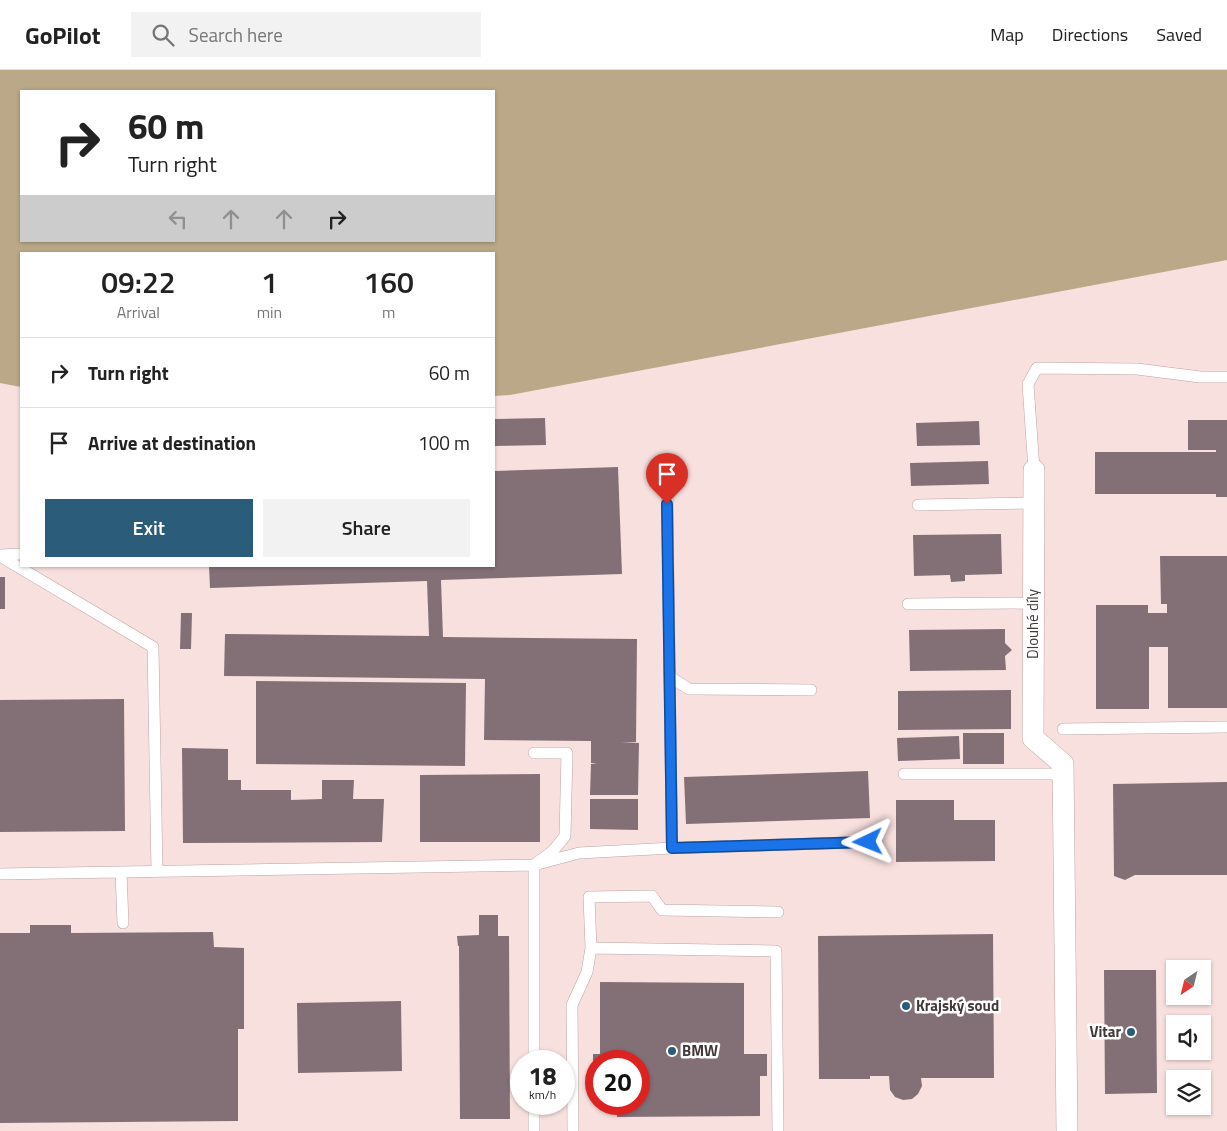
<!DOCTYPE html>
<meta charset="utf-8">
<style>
:root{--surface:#fff;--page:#f2f2f2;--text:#222;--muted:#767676;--line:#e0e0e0;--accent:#2b5d7a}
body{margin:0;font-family:"Titillium Web",sans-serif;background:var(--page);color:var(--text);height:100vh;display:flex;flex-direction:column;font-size:19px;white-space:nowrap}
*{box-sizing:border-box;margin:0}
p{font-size:16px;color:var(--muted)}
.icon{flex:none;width:28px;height:28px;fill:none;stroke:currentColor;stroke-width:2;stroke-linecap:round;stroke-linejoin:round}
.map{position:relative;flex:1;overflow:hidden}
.details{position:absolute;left:20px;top:182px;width:475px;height:315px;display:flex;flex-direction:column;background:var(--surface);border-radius:0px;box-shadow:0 1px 4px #0004}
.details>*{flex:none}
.hud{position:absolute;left:20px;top:20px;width:475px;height:152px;border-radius:0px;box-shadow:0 1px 4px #0004;background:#fff;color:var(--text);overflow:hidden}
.needle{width:32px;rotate:215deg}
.tools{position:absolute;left:1166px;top:890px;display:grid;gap:10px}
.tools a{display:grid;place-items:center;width:45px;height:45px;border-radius:0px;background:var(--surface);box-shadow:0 1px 4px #0004;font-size:25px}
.speed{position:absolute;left:510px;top:980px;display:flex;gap:10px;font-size:25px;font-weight:700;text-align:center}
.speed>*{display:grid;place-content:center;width:65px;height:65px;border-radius:50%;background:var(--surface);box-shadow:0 1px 4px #0004;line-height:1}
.speed small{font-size:12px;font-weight:400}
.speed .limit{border:8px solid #d22;background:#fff;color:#111}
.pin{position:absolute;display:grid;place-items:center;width:42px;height:42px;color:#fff;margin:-51px -21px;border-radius:50% 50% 50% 0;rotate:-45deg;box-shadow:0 0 5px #0007}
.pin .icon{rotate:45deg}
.me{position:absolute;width:55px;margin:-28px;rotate:268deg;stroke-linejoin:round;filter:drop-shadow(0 0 4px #0008)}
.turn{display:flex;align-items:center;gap:18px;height:105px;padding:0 25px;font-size:22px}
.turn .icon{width:65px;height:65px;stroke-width:2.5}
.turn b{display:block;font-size:35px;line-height:42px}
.lanes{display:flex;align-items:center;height:48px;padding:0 25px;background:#0003;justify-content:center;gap:25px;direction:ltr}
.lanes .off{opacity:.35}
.eta{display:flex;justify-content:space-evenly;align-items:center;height:85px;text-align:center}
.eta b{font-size:30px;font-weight:600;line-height:35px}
.action{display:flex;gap:10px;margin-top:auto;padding:10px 25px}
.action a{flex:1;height:58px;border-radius:0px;background:var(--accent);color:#fff;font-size:20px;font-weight:600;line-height:58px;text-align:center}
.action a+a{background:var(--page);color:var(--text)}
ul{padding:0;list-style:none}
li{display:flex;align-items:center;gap:15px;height:70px;padding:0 25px;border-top:1px solid var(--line)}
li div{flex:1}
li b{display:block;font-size:19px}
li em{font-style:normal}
header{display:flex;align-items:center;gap:30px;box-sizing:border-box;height:70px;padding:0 25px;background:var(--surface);border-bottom:1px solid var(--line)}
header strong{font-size:24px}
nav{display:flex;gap:28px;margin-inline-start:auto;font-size:18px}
.search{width:350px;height:45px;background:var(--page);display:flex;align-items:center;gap:12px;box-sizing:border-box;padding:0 18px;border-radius:0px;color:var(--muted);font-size:19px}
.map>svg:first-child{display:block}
</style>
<header>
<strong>GoPilot</strong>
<div class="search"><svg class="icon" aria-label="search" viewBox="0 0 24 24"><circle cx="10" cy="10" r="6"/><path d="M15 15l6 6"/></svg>Search here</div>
<nav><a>Map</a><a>Directions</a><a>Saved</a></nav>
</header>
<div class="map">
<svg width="1227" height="1061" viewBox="0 0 1227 1061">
<rect width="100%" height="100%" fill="#f8e0de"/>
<!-- forest -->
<path fill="#baa888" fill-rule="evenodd" d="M 0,0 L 1227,0 L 1227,190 L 510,325 L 494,326 L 494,184 L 21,184 L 21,317 L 0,313 ZM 21,21 L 494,21 L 494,171 L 21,171 Z"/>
<!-- building -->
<path fill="#837077" d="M 545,348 L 546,375 L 494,376 L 494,349 Z
M 1188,350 L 1227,350 L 1227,427 L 1216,427 L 1216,424 L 1095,424 L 1095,382 L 1216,382 L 1216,380 L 1188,380 Z
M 979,351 L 980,375 L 917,376 L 916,353 Z
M 988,391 L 989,414 L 911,416 L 910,393 Z
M 618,397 L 622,504 L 441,510 L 443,567 L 637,569 L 636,672 L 621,672 L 639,673 L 638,725 L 590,725 L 591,694 L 597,694 L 591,693 L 591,671 L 484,670 L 485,609 L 224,606 L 225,564 L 429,566 L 427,511 L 210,518 L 209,496 L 494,496 L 494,401 Z
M 1001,464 L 1002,504 L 965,505 L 965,511 L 951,512 L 950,505 L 914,506 L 913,465 Z
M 1160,486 L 1227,486 L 1227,638 L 1168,638 L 1168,577 L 1149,577 L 1149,639 L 1096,639 L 1096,535 L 1148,535 L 1148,543 L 1167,543 L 1167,534 L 1161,534 Z
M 0,507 L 5,507 L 5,539 L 0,539 Z
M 181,543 L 192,543 L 191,579 L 180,579 Z
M 1005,559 L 1005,573 L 1012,580 L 1005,586 L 1006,600 L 910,601 L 909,560 Z
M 256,611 L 466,613 L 465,696 L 256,694 Z
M 1011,620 L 1011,659 L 898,660 L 898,621 Z
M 124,629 L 125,761 L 0,762 L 0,630 Z
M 963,663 L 1004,663 L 1004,694 L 963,694 Z
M 959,666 L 960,689 L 898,691 L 897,668 Z
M 182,678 L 228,679 L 228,710 L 241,710 L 241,720 L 291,720 L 291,730 L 322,729 L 322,710 L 354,710 L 353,729 L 384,729 L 382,772 L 183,773 Z
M 868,701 L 870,748 L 686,754 L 684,707 Z
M 540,704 L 540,772 L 420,772 L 420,705 Z
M 1227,712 L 1227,805 L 1135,805 L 1125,810 L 1114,806 L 1113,714 Z
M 590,729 L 638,729 L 638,760 L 590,759 Z
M 896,730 L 954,730 L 954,750 L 995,750 L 995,791 L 896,792 Z
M 479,845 L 498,845 L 498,866 L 509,866 L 510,1049 L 460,1049 L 459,876 L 458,876 L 457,866 L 479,865 Z
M 30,855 L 71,855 L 71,863 L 213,862 L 214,877 L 244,878 L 244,959 L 238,959 L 238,1051 L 0,1053 L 0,863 L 30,863 Z
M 993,864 L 994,1008 L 921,1008 L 922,1016 L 918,1024 L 912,1029 L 903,1030 L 895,1027 L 890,1020 L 889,1006 L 870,1006 L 870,1009 L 819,1009 L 818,866 Z
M 1104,900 L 1156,900 L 1157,1023 L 1105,1024 Z
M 600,912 L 744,913 L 744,984 L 767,984 L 767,1006 L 760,1006 L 760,1046 L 617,1047 L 617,1034 L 639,1034 L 639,991 L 596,991 L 596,1006 L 593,1006 L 593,984 L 600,984 Z
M 401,931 L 402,1001 L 298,1003 L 297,933 Z"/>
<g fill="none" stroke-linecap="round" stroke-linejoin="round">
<!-- service casing -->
<g stroke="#bba5a3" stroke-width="12">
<path id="service" d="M 1034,400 L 1028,314 L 1037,298 L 1137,299 L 1200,307 L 1227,307
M 918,435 L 1034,433
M 0,485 L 21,484
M 0,486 L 153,577 L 157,801
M 908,534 L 1033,533
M 670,607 L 689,619 L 811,620
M 1063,659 L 1227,657
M 904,704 L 1063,704
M 672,778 L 868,772
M 121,802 L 123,853
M 0,804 C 178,802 356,799 534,795 L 553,781 L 565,766 L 567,683 L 534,683
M 591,878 L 589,827 L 652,826 L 662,840 L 778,842
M 534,991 L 534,795 L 579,783 L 672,778 L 667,416
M 534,1061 L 534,1034
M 573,1061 L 572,935 L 587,902 L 591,878 L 776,881 L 778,1061"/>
</g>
<!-- minor casing -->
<g stroke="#bba5a3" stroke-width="22">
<path id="minor" d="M 1034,400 L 1033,668 L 1063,694 L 1067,1061"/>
</g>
<!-- service -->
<use href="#service" stroke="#fff" stroke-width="11"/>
<!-- minor -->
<use href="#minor" stroke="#fff" stroke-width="21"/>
</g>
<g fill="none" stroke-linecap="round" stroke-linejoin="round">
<!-- route casing -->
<g stroke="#114b97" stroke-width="12">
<path id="route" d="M 667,434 L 672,778 L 868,772"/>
</g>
<!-- route -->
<use href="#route" stroke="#1a73e8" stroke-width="9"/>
</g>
<!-- markers -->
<g fill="#2b5d7a" stroke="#fff" stroke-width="2">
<circle cx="906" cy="936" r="5"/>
<circle cx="1131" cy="962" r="5"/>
<circle cx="672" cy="981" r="5"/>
</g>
<g text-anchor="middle" stroke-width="5" stroke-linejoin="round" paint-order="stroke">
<!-- street labels -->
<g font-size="15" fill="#423938" stroke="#fff">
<text transform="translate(1033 554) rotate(-90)" y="5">Dlouhé díly</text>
</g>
<!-- poi labels -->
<g font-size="15" font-weight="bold" fill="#423938" stroke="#fff" text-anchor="start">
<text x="916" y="941">Krajský soud</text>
<text x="1121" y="967" text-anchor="end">Vitar</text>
<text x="682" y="986">BMW</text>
</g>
</g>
</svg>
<div class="tools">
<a><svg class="needle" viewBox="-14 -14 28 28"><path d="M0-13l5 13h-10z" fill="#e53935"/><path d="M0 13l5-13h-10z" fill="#767676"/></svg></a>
<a><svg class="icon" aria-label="sound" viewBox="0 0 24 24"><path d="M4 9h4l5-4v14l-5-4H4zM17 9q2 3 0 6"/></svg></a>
<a><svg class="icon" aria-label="layers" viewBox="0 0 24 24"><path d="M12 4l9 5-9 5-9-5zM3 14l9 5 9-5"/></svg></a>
</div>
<div class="speed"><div>18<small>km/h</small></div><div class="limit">20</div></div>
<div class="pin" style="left:667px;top:434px;background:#d93025"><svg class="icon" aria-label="arrive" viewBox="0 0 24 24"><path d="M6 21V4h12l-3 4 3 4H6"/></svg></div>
<svg class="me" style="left:868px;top:772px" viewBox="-20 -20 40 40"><path d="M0-17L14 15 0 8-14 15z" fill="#1a73e8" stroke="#fff" stroke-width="4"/></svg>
<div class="hud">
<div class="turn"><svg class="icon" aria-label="right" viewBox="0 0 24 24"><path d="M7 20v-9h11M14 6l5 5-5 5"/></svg><div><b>60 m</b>Turn right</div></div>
<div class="lanes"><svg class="icon off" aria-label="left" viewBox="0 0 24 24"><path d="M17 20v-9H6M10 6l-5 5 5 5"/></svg><svg class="icon off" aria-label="ahead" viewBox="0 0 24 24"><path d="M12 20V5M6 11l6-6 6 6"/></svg><svg class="icon off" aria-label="ahead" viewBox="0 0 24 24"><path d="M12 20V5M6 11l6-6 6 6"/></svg><svg class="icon" aria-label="right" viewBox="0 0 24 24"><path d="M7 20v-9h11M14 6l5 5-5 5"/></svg></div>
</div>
<section class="details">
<div class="eta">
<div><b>09:22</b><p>Arrival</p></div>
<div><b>1</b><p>min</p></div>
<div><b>160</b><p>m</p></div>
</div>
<ul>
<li><svg class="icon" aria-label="right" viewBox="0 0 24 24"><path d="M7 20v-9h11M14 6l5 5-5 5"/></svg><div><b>Turn right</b></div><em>60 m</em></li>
<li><svg class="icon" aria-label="arrive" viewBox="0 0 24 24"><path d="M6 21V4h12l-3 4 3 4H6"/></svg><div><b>Arrive at destination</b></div><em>100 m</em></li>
</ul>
<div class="action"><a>Exit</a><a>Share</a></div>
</section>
</div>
